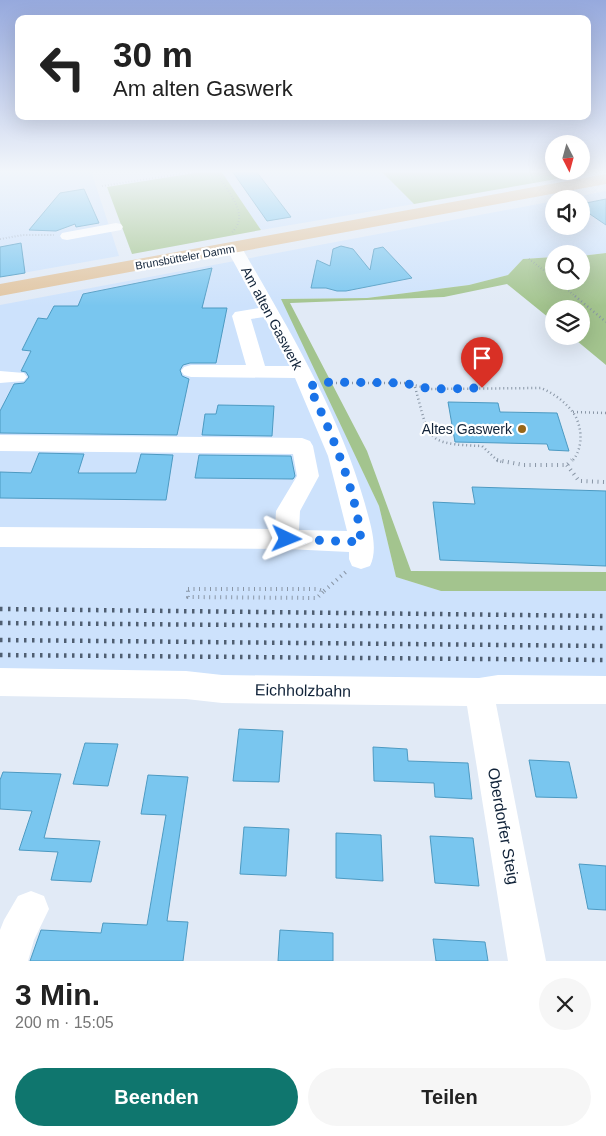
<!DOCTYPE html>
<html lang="de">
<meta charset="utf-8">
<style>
:root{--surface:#fff;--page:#f6f6f6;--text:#222;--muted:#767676;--accent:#0f766e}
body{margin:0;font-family:Helvetica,sans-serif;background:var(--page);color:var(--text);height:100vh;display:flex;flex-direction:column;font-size:19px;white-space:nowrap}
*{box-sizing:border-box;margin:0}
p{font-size:16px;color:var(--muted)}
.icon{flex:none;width:28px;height:28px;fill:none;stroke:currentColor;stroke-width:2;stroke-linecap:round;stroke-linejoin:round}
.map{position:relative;height:961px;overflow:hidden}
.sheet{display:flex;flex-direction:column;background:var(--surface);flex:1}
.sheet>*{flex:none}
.banner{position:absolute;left:15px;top:15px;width:576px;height:105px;border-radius:10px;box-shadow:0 5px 20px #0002;background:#fff;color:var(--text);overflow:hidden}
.needle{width:32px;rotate:174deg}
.controls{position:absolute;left:545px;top:135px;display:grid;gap:10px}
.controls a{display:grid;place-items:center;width:45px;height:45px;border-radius:50%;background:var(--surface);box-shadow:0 5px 20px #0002;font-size:25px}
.pin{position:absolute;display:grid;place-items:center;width:42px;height:42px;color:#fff;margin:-51px -21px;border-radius:50% 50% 50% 0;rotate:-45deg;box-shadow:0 0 5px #0007}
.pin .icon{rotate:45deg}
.me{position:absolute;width:55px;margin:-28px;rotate:92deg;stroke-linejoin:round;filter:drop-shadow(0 0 4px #0008)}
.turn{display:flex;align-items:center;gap:18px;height:105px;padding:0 15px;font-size:22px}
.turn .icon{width:65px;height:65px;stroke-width:2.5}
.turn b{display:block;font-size:35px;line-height:42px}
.round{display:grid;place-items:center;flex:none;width:52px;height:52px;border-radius:26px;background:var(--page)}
.overview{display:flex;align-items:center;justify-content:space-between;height:85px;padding:0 15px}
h1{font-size:30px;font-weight:800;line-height:38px}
.primary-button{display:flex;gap:10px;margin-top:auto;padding:10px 15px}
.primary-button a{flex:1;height:58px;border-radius:30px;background:var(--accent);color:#fff;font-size:20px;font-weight:800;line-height:58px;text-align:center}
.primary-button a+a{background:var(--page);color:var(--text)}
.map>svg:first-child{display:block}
</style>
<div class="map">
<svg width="606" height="961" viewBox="0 0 606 961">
<rect width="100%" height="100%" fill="#e1eaf6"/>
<!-- built -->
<path fill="#cde2fc" d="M 0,171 L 91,171 L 119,256 L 0,277 Z
M 221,171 L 381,171 L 414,204 L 261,230 Z
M 606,191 L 606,253 L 581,256 L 581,254 L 554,254 L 554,257 L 523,259 L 508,275 L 469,285 L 367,298 L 282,299 L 379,506 L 396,577 L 441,591 L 606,591 L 606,683 L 0,672 L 0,305 L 554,201 L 554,226 L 581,226 L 581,199 L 565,199 Z"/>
<!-- green -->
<path fill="#a3c48e" d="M 207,171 L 221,171 L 261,230 L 132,254 L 107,187 Z
M 381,171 L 586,171 L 585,174 L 414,204 Z
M 606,253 L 606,365 L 571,336 L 581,336 L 581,309 L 554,309 L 554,322 L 507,284 L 444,297 L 290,303 L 367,451 L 411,571 L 606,572 L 606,591 L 441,591 L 396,577 L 379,506 L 281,299 L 367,298 L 469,285 L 508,275 L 523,259 L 554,257 L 554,281 L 581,281 L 581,256 Z"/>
<!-- building -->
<path fill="#79c6ef" stroke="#4d9ac2" d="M 232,171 L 256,171 L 291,217 L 267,221 Z
M 84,189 L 99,223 L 76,227 L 75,224 L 56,231 L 29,230 L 60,193 Z
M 606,199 L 606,225 L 581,208 L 581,204 Z
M 21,243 L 25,273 L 0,277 L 0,247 Z
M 341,246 L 353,249 L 370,270 L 374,249 L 383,247 L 412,278 L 346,291 L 337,291 L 326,288 L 311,288 L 317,260 L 330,266 L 333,249 Z
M 212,268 L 202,308 L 227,308 L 216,363 L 190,363 L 183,365 L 180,370 L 182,376 L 189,379 L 177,435 L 0,433 L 0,411 L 14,384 L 24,383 L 29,377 L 26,372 L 21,371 L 31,351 L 22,350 L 38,318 L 47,319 L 54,306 L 78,306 L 83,294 Z
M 448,402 L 498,403 L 500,412 L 557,413 L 569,451 L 549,450 L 547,444 L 455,442 Z
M 218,405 L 274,406 L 272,436 L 202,435 L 205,414 L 216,414 Z
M 39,453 L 84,454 L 78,473 L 136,473 L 141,454 L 173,455 L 166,500 L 0,498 L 0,472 L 31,473 Z
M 199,455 L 291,456 L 295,476 L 293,479 L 195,478 Z
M 472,487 L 606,491 L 606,566 L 440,560 L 433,502 L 475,504 Z
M 239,729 L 283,731 L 279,782 L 233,781 Z
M 85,743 L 118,744 L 108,786 L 73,784 Z
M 373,747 L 407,749 L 408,761 L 468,763 L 472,799 L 435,797 L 434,783 L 374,781 Z
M 529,760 L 569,762 L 577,798 L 536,797 Z
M 3,772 L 61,774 L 44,838 L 100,841 L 91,882 L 51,880 L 58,852 L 19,850 L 32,811 L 0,809 L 0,780 Z
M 148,775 L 188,777 L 167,921 L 188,922 L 183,961 L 30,961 L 41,930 L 101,933 L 103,923 L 147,925 L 166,815 L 141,814 Z
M 244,827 L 289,829 L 286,876 L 240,874 Z
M 336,833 L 381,835 L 383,881 L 336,878 Z
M 430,836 L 473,838 L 479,886 L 435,883 Z
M 579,864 L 606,866 L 606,910 L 588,909 Z
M 280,930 L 333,933 L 333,961 L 278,961 Z
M 433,939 L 485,942 L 488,961 L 436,961 Z"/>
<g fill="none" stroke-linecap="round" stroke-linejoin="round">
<!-- path-far2 -->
<path stroke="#8996a6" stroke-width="2" stroke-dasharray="0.5 2.5" stroke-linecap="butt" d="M 215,171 C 223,184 241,204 239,220 C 238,226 234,230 231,234
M 102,186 L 200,171
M 0,239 L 23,235 L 54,235
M 529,259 L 554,278
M 557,281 L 576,297"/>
<!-- path-far1 -->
<path stroke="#8996a6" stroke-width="2.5" stroke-dasharray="1 3" stroke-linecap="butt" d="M 575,296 L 606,322
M 324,383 L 406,383 L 430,389 L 541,388 C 553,393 564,401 572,411 C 583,425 584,450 571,462
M 415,387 C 430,440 424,444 482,446 L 498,461 L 503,462
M 573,412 L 606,413"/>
<!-- path -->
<path stroke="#8996a6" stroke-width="4" stroke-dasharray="1 4.5" stroke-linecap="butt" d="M 497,460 L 524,465 L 567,465 L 572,460
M 567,465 L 579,481 L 606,482
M 188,589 L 317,589 L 324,591 L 317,598 L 188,597 Z
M 324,591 L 348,570"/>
<!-- minor -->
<path fill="#fff" fill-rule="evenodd" d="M 116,223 L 121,224 L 123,227 L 121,230 L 67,240 L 62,239 L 60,236 L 62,233 L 67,232 Z
M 234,243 L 239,245 L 242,248 C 289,330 339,412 365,504 C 370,523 379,548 370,566 L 361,569 L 352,566 L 349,559 L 349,552 L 287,549 L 0,547 L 0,527 L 275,529 L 276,511 L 297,476 L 293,454 L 0,451 L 0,435 L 302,438 L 310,441 L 313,446 L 319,476 L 300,511 L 299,530 L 347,531 L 328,456 L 295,378 L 191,377 L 184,375 L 181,371 L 184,367 L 191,365 L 246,365 L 232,316 L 235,312 L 259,308 L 226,248 L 229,245 ZM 264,317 L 290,366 L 265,366 L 251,319 Z
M 0,371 L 24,373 L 27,377 L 24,381 L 0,383 Z
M 0,668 L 186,671 L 222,675 L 479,678 L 498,675 L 606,676 L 606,704 L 496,704 L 546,961 L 508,961 L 467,706 L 222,703 L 186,699 L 0,696 Z
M 31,891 L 44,896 L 49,909 L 34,940 L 28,961 L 0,961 L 0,930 L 4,920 L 18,896 Z"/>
<!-- major -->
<path fill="#e1c5a1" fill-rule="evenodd" d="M 606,174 L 606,184 L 0,296 L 0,284 Z"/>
<!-- rail -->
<path stroke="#4f5e71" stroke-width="4.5" stroke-dasharray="2.5 5.5" stroke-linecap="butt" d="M 0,609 L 606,616
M 0,623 L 606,628
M 0,640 L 606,646
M 0,655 L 606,660"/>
</g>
<!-- sky -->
<linearGradient id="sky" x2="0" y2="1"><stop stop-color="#96a9dd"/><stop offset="0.56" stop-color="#f2f6fb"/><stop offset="1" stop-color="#f2f6fb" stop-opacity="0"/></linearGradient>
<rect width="606" height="306" fill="url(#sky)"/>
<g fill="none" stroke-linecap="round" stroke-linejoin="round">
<!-- route -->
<path stroke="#1a73e8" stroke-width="9" stroke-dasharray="0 16.2" d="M 287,539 L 361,542 C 357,491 331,432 309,386 L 330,382 L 406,383 C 429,392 457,388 482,388"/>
</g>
<!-- markers -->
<circle fill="#986719" stroke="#fff" stroke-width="2" cx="522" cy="429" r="5"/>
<g text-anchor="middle" stroke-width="4.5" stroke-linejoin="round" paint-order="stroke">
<!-- far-street labels -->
<g font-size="11" fill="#112339" stroke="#fff">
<text transform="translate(185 257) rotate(-10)" y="4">Brunsbütteler Damm</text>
</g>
<!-- street labels -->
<g font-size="14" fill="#112339" stroke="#fff">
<text transform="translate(272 318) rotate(62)" y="5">Am alten Gaswerk</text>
</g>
<!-- poi labels -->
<g font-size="14" fill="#112339" stroke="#fff" text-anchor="end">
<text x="512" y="434">Altes Gaswerk</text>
</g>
<!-- near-street labels -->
<g font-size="16" fill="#112339" stroke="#fff">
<text transform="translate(303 690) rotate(1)" y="6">Eichholzbahn</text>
<text transform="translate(504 826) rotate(80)" y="6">Oberdorfer Steig</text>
</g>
</g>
</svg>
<div class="controls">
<a><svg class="needle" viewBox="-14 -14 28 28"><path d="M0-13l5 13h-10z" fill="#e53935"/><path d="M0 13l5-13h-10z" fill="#767676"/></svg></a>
<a><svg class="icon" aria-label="sound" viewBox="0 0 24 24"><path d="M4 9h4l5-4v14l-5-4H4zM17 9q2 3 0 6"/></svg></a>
<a><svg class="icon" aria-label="search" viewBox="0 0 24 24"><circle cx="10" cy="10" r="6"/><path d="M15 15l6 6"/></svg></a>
<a><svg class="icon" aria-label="layers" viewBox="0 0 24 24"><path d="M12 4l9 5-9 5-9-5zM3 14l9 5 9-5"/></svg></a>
</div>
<div class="pin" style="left:482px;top:388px;background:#d93025"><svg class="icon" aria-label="arrive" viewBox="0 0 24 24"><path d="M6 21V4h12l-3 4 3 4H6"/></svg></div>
<svg class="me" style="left:287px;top:539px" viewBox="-20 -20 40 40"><path d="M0-17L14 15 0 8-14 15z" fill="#1a73e8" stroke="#fff" stroke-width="4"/></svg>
<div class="banner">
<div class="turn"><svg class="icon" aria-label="left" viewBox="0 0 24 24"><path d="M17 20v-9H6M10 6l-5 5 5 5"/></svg><div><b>30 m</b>Am alten Gaswerk</div></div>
</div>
</div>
<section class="sheet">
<div class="overview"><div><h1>3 Min.</h1><p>200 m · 15:05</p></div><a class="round"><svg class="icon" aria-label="close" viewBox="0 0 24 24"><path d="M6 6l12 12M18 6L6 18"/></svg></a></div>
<div class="primary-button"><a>Beenden</a><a>Teilen</a></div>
</section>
